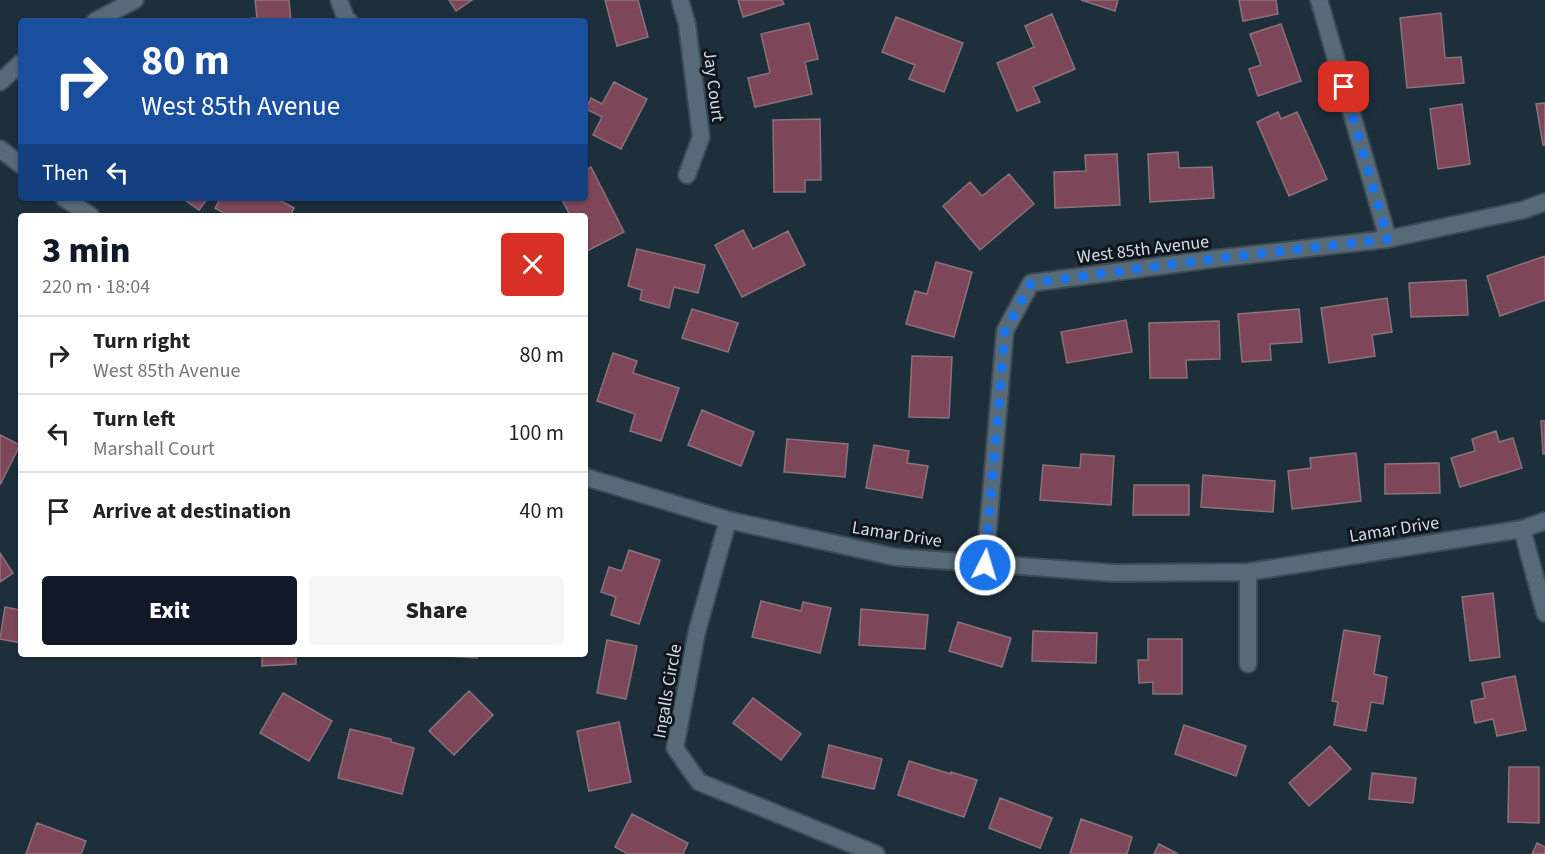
<!DOCTYPE html>
<meta charset="utf-8">
<style>
:root{--surface:#fff;--page:#f6f6f6;--text:#222;--muted:#767676;--line:#e0e0e0;--accent:#111827}
body{margin:0;font-family:"Source Sans 3",sans-serif;background:var(--page);color:var(--text);height:100vh;display:flex;flex-direction:column;font-size:22px;white-space:nowrap}
*{box-sizing:border-box;margin:0}
p{font-size:20px;color:var(--muted)}
.icon{flex:none;width:33px;height:33px;fill:none;stroke:currentColor;stroke-width:2;stroke-linecap:round;stroke-linejoin:round}
.map{position:relative;flex:1;overflow:hidden}
.panel{position:absolute;left:18px;top:213px;width:570px;height:444px;display:flex;flex-direction:column;background:var(--surface);border-radius:6px;box-shadow:0 2px 4px #0004}
.panel>*{flex:none}
.top-card{position:absolute;left:18px;top:18px;width:570px;height:183px;border-radius:6px;box-shadow:0 2px 4px #0004;background:#1a4fa0;color:#fff;overflow:hidden}
.pin{position:absolute;display:grid;place-items:center;width:51px;height:51px;color:#fff;margin:-26px;border-radius:12px;box-shadow:0 3px 9px #0006}
.me{position:absolute;width:66px;margin:-33px;rotate:5deg;stroke-linejoin:round;filter:drop-shadow(0 0 4px #0008)}
.turn{display:flex;align-items:center;gap:21px;height:126px;padding:0 24px;font-size:27px}
.turn .icon{width:78px;height:78px;stroke-width:2.5}
.turn b{display:block;font-size:42px;line-height:51px}
.then{display:flex;align-items:center;height:57px;padding:0 24px;background:#0003;gap:12px;font-size:22px}
.round{display:grid;place-items:center;flex:none;width:63px;height:63px;border-radius:6px;background:var(--page)}
.headline{display:flex;align-items:center;justify-content:space-between;height:102px;padding:0 24px}
h1{font-size:36px;font-weight:800;line-height:45px;color:var(--accent)}
.action{display:flex;gap:12px;margin-top:auto;padding:12px 24px}
.action a{flex:1;height:69px;border-radius:6px;background:var(--accent);color:#fff;font-size:24px;font-weight:800;line-height:69px;text-align:center}
.action a+a{background:var(--page);color:var(--text)}
ul{padding:0;list-style:none}
li{display:flex;align-items:center;gap:18px;height:78px;padding:0 24px;border-top:2px solid var(--line)}
li div{flex:1}
li b{display:block;font-size:22px}
li em{font-style:normal}
.map>svg:first-child{display:block}
</style>
<div class="map">
<svg width="1545" height="854" viewBox="0 0 1545 854">
<rect width="100%" height="100%" fill="#1e2f3c"/>
<!-- building -->
<path fill="#7e4659" stroke="#8a7279" stroke-width="1.5" d="M 255,0 L 289,0 L 291,21 L 245,21 L 245,19 L 257,18 Z
M 449,0 L 472,0 L 456,11 Z
M 605,0 L 638,0 L 648,37 L 617,46 Z
M 738,0 L 782,0 L 784,4 L 743,17 Z
M 1081,0 L 1118,0 L 1115,11 Z
M 1239,0 L 1276,0 L 1278,14 L 1243,21 Z
M 1441,13 L 1445,58 L 1461,57 L 1464,83 L 1407,88 L 1400,18 Z
M 1052,14 L 1075,69 L 1033,87 L 1040,102 L 1017,111 L 997,63 L 1034,47 L 1025,26 Z
M 896,17 L 963,43 L 944,92 L 909,79 L 915,65 L 882,52 Z
M 809,23 L 818,59 L 805,62 L 812,94 L 755,107 L 748,78 L 770,73 L 761,34 Z
M 1281,24 L 1301,81 L 1258,96 L 1249,69 L 1261,65 L 1250,34 Z
M 614,82 L 647,99 L 621,149 L 593,135 L 602,117 L 586,109 L 591,98 L 602,104 Z
M 1545,103 L 1545,145 L 1543,145 L 1536,104 Z
M 1462,104 L 1470,164 L 1438,169 L 1430,109 Z
M 1278,112 L 1281,119 L 1297,112 L 1327,179 L 1289,196 L 1257,122 Z
M 820,119 L 821,180 L 805,180 L 805,192 L 774,192 L 773,120 Z
M 1178,152 L 1179,168 L 1212,167 L 1214,198 L 1150,202 L 1148,154 Z
M 1117,154 L 1120,205 L 1055,208 L 1054,172 L 1086,171 L 1085,155 Z
M 591,167 L 624,232 L 585,252 L 585,216 L 569,216 L 570,215 L 561,198 L 585,198 L 585,171 Z
M 1009,174 L 1034,204 L 980,250 L 943,206 L 970,182 L 982,196 Z
M 182,198 L 208,198 L 199,210 Z
M 221,198 L 276,198 L 294,208 L 290,216 L 229,216 L 215,208 Z
M 743,230 L 753,249 L 788,231 L 805,265 L 742,297 L 715,245 Z
M 637,249 L 705,265 L 698,293 L 674,287 L 669,308 L 640,300 L 642,290 L 628,286 Z
M 1545,256 L 1545,300 L 1500,316 L 1487,276 Z
M 936,262 L 972,272 L 954,337 L 906,324 L 915,291 L 927,294 Z
M 1466,280 L 1468,315 L 1411,317 L 1409,283 Z
M 1387,298 L 1392,332 L 1372,335 L 1375,356 L 1329,363 L 1321,308 Z
M 692,309 L 738,323 L 728,352 L 682,338 Z
M 1299,309 L 1302,342 L 1270,344 L 1271,360 L 1242,362 L 1238,314 Z
M 1126,320 L 1132,352 L 1067,363 L 1061,332 Z
M 1219,321 L 1220,359 L 1186,360 L 1187,378 L 1150,378 L 1149,323 Z
M 613,353 L 637,361 L 633,373 L 679,388 L 661,441 L 630,431 L 635,414 L 597,401 Z
M 912,356 L 952,357 L 949,418 L 909,417 Z
M 702,410 L 754,432 L 741,466 L 688,445 Z
M 1541,421 L 1545,421 L 1545,454 L 1543,454 Z
M 1496,431 L 1499,442 L 1513,438 L 1522,468 L 1460,487 L 1451,458 L 1475,451 L 1472,439 Z
M 0,435 L 20,445 L 0,485 Z
M 787,439 L 848,444 L 845,477 L 784,472 Z
M 874,445 L 909,451 L 907,463 L 928,466 L 922,498 L 866,488 Z
M 1356,453 L 1361,501 L 1292,509 L 1288,471 L 1311,468 L 1310,458 Z
M 1081,454 L 1114,456 L 1111,505 L 1040,500 L 1043,465 L 1080,468 Z
M 1439,463 L 1440,493 L 1385,494 L 1385,464 Z
M 1203,475 L 1275,481 L 1273,512 L 1201,507 Z
M 1134,485 L 1189,485 L 1189,515 L 1133,515 Z
M 629,550 L 660,560 L 639,624 L 611,615 L 616,597 L 601,592 L 609,567 L 622,571 Z
M 0,553 L 13,573 L 0,582 Z
M 1493,593 L 1500,657 L 1470,661 L 1462,597 Z
M 761,601 L 801,611 L 803,602 L 831,608 L 820,653 L 752,637 Z
M 5,607 L 21,610 L 21,643 L 0,639 Z
M 861,609 L 928,615 L 925,649 L 859,645 Z
M 958,622 L 1011,638 L 1002,667 L 949,651 Z
M 1344,630 L 1380,636 L 1374,674 L 1387,677 L 1383,704 L 1371,702 L 1366,731 L 1334,725 L 1338,702 L 1332,701 Z
M 1033,631 L 1097,633 L 1096,663 L 1032,661 Z
M 1148,639 L 1182,639 L 1182,694 L 1153,694 L 1153,682 L 1139,683 L 1138,660 L 1148,660 Z
M 607,640 L 637,646 L 626,699 L 597,693 Z
M 262,654 L 296,654 L 296,664 L 262,666 Z
M 447,654 L 478,654 L 477,658 L 446,656 Z
M 1515,676 L 1526,730 L 1497,736 L 1493,719 L 1475,723 L 1471,701 L 1485,698 L 1482,683 Z
M 469,691 L 493,715 L 454,755 L 429,731 Z
M 283,693 L 332,721 L 309,761 L 260,733 Z
M 753,698 L 801,734 L 781,760 L 733,723 Z
M 619,722 L 631,782 L 589,791 L 577,731 Z
M 1184,725 L 1246,746 L 1236,776 L 1175,754 Z
M 350,729 L 391,739 L 391,742 L 414,748 L 402,794 L 338,778 Z
M 829,745 L 882,759 L 874,789 L 822,777 Z
M 1330,746 L 1351,769 L 1309,806 L 1289,783 Z
M 909,761 L 951,774 L 951,772 L 977,780 L 964,817 L 898,795 Z
M 1509,767 L 1539,767 L 1539,823 L 1508,822 Z
M 1372,773 L 1416,778 L 1413,803 L 1369,799 Z
M 1000,798 L 1052,818 L 1040,848 L 989,828 Z
M 632,814 L 688,843 L 683,854 L 628,854 L 615,847 Z
M 1081,819 L 1132,837 L 1127,854 L 1070,854 Z
M 37,823 L 86,841 L 81,854 L 26,854 Z
M 1537,843 L 1545,847 L 1545,854 L 1532,854 Z
M 1159,844 L 1178,854 L 1154,854 Z"/>
<g fill="none" stroke-linecap="round" stroke-linejoin="round">
<!-- minor casing -->
<g stroke="#3c4b55" stroke-width="20">
<path id="minor" d="M 339,0 L 346,19 L 349,21
M 680,0 L 687,24 L 701,137 L 687,175
M 1319,0 L 1388,239
M 95,21 L 135,0
M 0,82 L 21,63
M 0,149 L 21,165
M 64,198 L 91,216
M 585,477 L 728,520 L 895,557 L 1114,573 L 1248,572 L 1522,529 L 1545,521
M 728,520 L 697,631 L 675,748 L 699,782 L 876,854
M 1522,529 L 1545,613
M 985,565 L 1005,331 L 1031,283 L 1213,259 L 1388,239 L 1523,210 L 1545,202
M 1248,572 L 1248,664"/>
</g>
<!-- minor -->
<use href="#minor" stroke="#576a78" stroke-width="16"/>
</g>
<g fill="none" stroke-linecap="round" stroke-linejoin="round">
<!-- route -->
<path stroke="#1a73e8" stroke-width="10" stroke-dasharray="0 18" d="M 985,565 L 1005,331 L 1031,283 L 1213,259 L 1388,239 L 1344,87"/>
</g>
<g text-anchor="middle" stroke-width="6" stroke-linejoin="round" paint-order="stroke">
<!-- street labels -->
<g font-size="18" fill="#d3dee6" stroke="#0f161c">
<text transform="translate(714 86) rotate(83)" y="6">Jay Court</text>
<text transform="translate(1143 249) rotate(-7)" y="6">West 85th Avenue</text>
<text transform="translate(1394 529) rotate(-9)" y="6">Lamar Drive</text>
<text transform="translate(897 534) rotate(9)" y="6">Lamar Drive</text>
<text transform="translate(667 691) rotate(-80)" y="6">Ingalls Circle</text>
</g>
</g>
</svg>
<div class="pin" style="left:1344px;top:87px;background:#d93025"><svg class="icon" aria-label="arrive" viewBox="0 0 24 24"><path d="M6 21V4h12l-3 4 3 4H6"/></svg></div>
<svg class="me" style="left:985px;top:565px" viewBox="-20 -20 40 40"><circle r="17" fill="#1a73e8" stroke="#fff" stroke-width="3"/><path d="M0-11L8 9 0 5-8 9z" fill="#fff"/></svg>
<div class="top-card">
<div class="turn"><svg class="icon" aria-label="right" viewBox="0 0 24 24"><path d="M7 20v-9h11M14 6l5 5-5 5"/></svg><div><b>80 m</b>West 85th Avenue</div></div>
<div class="then">Then<svg class="icon" aria-label="left" viewBox="0 0 24 24"><path d="M17 20v-9H6M10 6l-5 5 5 5"/></svg></div>
</div>
<section class="panel">
<div class="headline"><div><h1>3 min</h1><p>220 m · 18:04</p></div><a class="round" style="background:#d93025;color:#fff"><svg class="icon" aria-label="close" viewBox="0 0 24 24"><path d="M6 6l12 12M18 6L6 18"/></svg></a></div>
<ul>
<li><svg class="icon" aria-label="right" viewBox="0 0 24 24"><path d="M7 20v-9h11M14 6l5 5-5 5"/></svg><div><b>Turn right</b><p>West 85th Avenue</p></div><em>80 m</em></li>
<li><svg class="icon" aria-label="left" viewBox="0 0 24 24"><path d="M17 20v-9H6M10 6l-5 5 5 5"/></svg><div><b>Turn left</b><p>Marshall Court</p></div><em>100 m</em></li>
<li><svg class="icon" aria-label="arrive" viewBox="0 0 24 24"><path d="M6 21V4h12l-3 4 3 4H6"/></svg><div><b>Arrive at destination</b></div><em>40 m</em></li>
</ul>
<div class="action"><a>Exit</a><a>Share</a></div>
</section>
</div>
